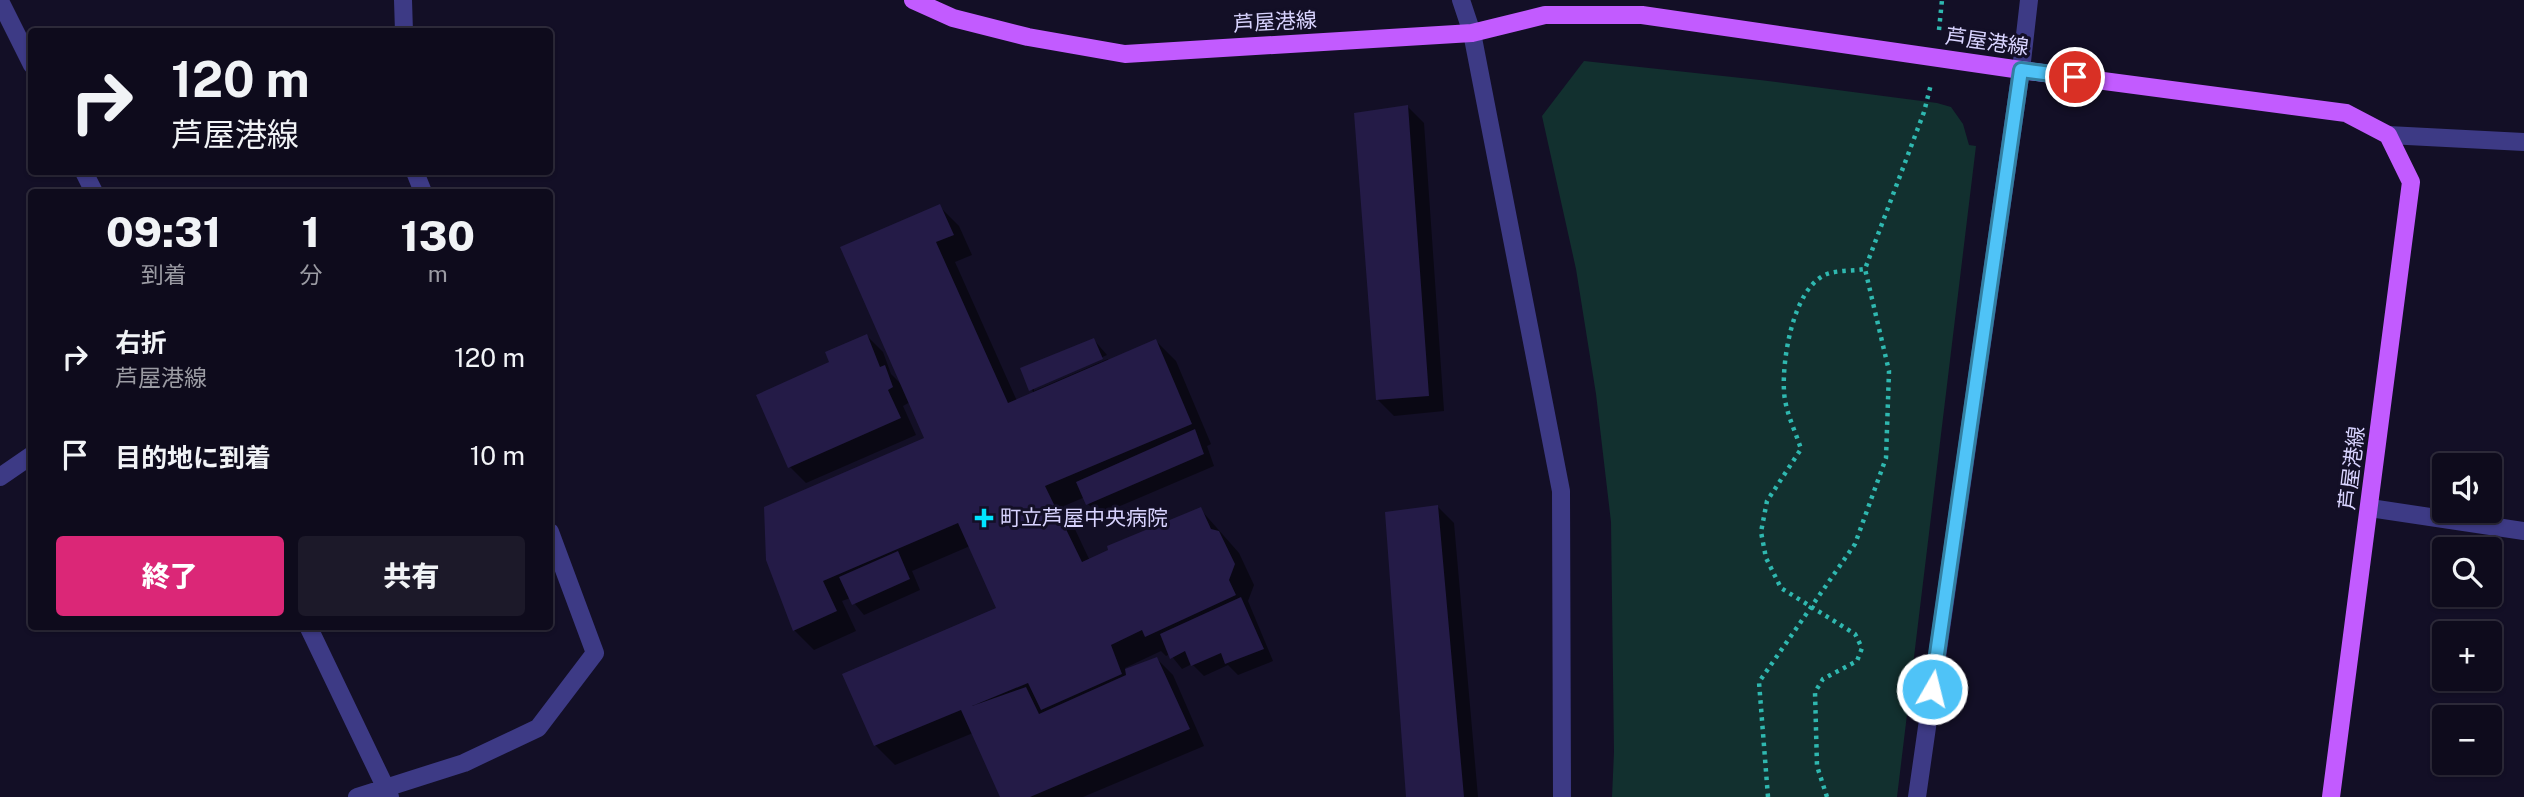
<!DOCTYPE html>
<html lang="ja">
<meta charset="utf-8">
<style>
:root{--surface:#0e0b1c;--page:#1c1929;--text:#f1f3f6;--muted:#9b9ba3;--line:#2e2b3b;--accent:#db2777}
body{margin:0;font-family:"Public Sans","Noto Sans JP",sans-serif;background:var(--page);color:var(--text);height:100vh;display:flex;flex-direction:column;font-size:26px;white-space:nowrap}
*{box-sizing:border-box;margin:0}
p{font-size:23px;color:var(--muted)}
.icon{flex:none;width:38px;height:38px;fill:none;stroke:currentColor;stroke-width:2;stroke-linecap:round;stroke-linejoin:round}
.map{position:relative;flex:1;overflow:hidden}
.drawer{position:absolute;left:28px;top:189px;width:525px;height:441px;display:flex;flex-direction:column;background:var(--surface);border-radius:7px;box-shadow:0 2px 5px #0004,0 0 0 2px var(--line)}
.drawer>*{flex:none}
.hud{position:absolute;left:28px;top:28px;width:525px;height:147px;border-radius:7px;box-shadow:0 2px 5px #0004,0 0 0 2px var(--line);background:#0e0b1c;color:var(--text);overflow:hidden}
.fabs{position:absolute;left:2432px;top:453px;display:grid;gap:14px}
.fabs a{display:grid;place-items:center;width:70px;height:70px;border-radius:7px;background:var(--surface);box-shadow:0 2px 5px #0004,0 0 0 2px var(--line);font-size:35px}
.pin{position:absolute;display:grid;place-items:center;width:60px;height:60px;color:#fff;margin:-30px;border:4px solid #fff;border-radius:50%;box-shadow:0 2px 7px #0007}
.me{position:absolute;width:77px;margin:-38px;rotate:8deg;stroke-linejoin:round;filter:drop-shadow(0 0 5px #0008)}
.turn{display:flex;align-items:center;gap:24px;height:147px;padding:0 28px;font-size:32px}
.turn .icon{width:91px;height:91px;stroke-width:2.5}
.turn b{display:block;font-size:49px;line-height:60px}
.eta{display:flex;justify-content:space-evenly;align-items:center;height:119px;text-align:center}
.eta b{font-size:42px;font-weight:800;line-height:49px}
.primary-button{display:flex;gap:14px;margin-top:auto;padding:14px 28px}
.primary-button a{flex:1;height:80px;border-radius:7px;background:var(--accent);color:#fff;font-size:28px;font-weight:800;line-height:80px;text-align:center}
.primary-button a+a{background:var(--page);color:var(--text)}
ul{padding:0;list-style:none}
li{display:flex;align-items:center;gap:21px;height:98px;padding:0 28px}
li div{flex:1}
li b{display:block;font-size:26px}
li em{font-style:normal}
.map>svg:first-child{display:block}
</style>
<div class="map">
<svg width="2524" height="797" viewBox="0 0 2524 797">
<rect width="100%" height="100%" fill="#130f26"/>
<!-- green -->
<path fill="#12302f" d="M 1584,61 L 1760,80 L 1937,103 L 1951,107 L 1963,124 L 1969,145 L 1976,146 L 1897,797 L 1612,797 L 1614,752 L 1611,522 L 1596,394 L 1576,269 L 1542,116 Z"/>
<!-- shadow -->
<path fill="#0007" d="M 1408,107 L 1424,123 L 1444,411 L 1394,416 L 1378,400 Z
M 939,206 L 959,226 L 972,255 L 955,262 L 1017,401 L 1034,394 L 1022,369 L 1094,340 L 1107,355 L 1034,387 L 1034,391 L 1108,359 L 1109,362 L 1156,341 L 1176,361 L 1211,444 L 1207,446 L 1214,466 L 1099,515 L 1088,504 L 1085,497 L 1064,506 L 1090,561 L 1110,551 L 1109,547 L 1201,510 L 1239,553 L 1254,585 L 1248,601 L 1273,661 L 1238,675 L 1228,665 L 1204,676 L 1192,664 L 1182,669 L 1170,654 L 1166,656 L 1161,651 L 1125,668 L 1126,670 L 1157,659 L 1173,675 L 1204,746 L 1083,797 L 1002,797 L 973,733 L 895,765 L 875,745 L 844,675 L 998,609 L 970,546 L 912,571 L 920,590 L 864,615 L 850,598 L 842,601 L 856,631 L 814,650 L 794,630 L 768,560 L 766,508 L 926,439 L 910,402 L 903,406 L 916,435 L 806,483 L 790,467 L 758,396 L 831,363 L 827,353 L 867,336 L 883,352 L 891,374 L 903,386 L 842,248 Z
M 1438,507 L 1454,523 L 1478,797 L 1408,797 Z"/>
<!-- building -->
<path fill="#241b47" d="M 1408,105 L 1429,396 L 1376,400 L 1354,113 Z
M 940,204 L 954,235 L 936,242 L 1008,403 L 1156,339 L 1192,424 L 1045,486 L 1082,562 L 1108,550 L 1107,546 L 1201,507 L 1211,529 L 1219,531 L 1235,564 L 1229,580 L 1236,595 L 1145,637 L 1142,630 L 1111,645 L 1122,674 L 1041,710 L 1028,683 L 972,706 L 1026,687 L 1039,714 L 1126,675 L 1125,669 L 1157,657 L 1190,729 L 1030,797 L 1000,797 L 961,710 L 874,746 L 842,674 L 996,608 L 958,523 L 823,581 L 837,611 L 793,631 L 766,560 L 764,507 L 924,438 L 840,247 Z
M 867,334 L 880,367 L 885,365 L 893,387 L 888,390 L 901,418 L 788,468 L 756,395 L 829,362 L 825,352 Z
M 1094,338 L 1103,359 L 1029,391 L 1020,368 Z
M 1195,429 L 1204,454 L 1086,505 L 1076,482 Z
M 1438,505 L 1464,797 L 1406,797 L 1385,512 Z
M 898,551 L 910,579 L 852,605 L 839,577 Z
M 1241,597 L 1264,649 L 1225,664 L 1221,653 L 1191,666 L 1185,651 L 1170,659 L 1160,634 Z"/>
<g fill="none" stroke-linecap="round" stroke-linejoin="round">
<!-- path -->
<path stroke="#2fb8b0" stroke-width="4.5" stroke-dasharray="3.5 5" stroke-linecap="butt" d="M 1939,30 L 1942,0
M 1768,797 L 1759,682 L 1855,544 L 1886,458 L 1889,371 L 1865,269 L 1924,112 L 1931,84
M 1827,797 L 1817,766 L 1815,692 L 1823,679 L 1857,661 L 1862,648 L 1855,634 L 1781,588 L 1766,558 L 1761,532 L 1767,501 L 1801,449 C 1795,430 1785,411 1784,391 C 1782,360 1793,287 1827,274 C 1838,270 1853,271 1865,269"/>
<!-- minor -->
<path stroke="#3d3a85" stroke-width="18" d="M 403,0 L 404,32
M 1461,0 L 1472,33 L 1561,491 L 1562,797
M 0,1 L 32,65
M 2388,135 L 2524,142
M 84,172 L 94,192
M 415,172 L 423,192
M 0,477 L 32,455
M 2370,508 L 2524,531
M 308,626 L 390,797
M 357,797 L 464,763 L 538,728 L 595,653 L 550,532
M 1917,797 L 2021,70 L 2029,0"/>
<!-- major -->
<path stroke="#c25bff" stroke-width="18" d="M 913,0 L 953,18 L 1028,37 L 1125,54 L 1472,33 L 1545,15 L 1642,15 L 2021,70 L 2346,113 L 2388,135 L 2411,182 L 2331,797"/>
</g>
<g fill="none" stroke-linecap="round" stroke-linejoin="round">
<!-- route casing -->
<g stroke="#337fa1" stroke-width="18">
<path id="route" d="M 1932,689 L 2021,70 L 2075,77"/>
</g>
<!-- route -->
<use href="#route" stroke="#4fc3f7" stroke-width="12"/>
</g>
<!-- markers -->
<path fill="#00e5ff" stroke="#130f26" stroke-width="2.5" d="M980.5 507.5h7v7h7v7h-7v7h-7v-7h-7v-7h7z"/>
<g text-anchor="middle" stroke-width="6" stroke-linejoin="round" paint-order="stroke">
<!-- street labels -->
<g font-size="21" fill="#d9d4ff" stroke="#130f26">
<text transform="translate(1275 22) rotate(-3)" y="7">芦屋港線</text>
<text transform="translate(1987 42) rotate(8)" y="7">芦屋港線</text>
<text transform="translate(2352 468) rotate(-83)" y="7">芦屋港線</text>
</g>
<!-- poi labels -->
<g font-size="21" fill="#d9d4ff" stroke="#130f26" text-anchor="start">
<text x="1000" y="525">町立芦屋中央病院</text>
</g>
</g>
</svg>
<div class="fabs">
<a><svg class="icon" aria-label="sound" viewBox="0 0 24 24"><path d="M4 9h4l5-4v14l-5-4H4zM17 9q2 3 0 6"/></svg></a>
<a><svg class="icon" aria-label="search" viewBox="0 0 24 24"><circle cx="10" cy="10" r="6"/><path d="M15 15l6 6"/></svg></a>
<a>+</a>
<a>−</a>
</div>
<div class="pin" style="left:2075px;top:77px;background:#d93025"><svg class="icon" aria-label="arrive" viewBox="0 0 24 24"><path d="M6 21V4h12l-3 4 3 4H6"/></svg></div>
<svg class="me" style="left:1932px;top:689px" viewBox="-20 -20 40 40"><circle r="17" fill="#4fc3f7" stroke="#fff" stroke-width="3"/><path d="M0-11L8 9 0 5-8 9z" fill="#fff"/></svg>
<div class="hud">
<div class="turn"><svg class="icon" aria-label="right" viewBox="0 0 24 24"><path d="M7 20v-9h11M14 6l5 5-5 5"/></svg><div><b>120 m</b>芦屋港線</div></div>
</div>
<section class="drawer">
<div class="eta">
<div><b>09:31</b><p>到着</p></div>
<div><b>1</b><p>分</p></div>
<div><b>130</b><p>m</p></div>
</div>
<ul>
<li><svg class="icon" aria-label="right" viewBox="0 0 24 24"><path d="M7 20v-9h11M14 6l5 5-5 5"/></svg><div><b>右折</b><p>芦屋港線</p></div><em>120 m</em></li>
<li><svg class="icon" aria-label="arrive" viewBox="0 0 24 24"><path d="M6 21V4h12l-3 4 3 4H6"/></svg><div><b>目的地に到着</b></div><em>10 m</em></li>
</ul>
<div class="primary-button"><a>終了</a><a>共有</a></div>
</section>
</div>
